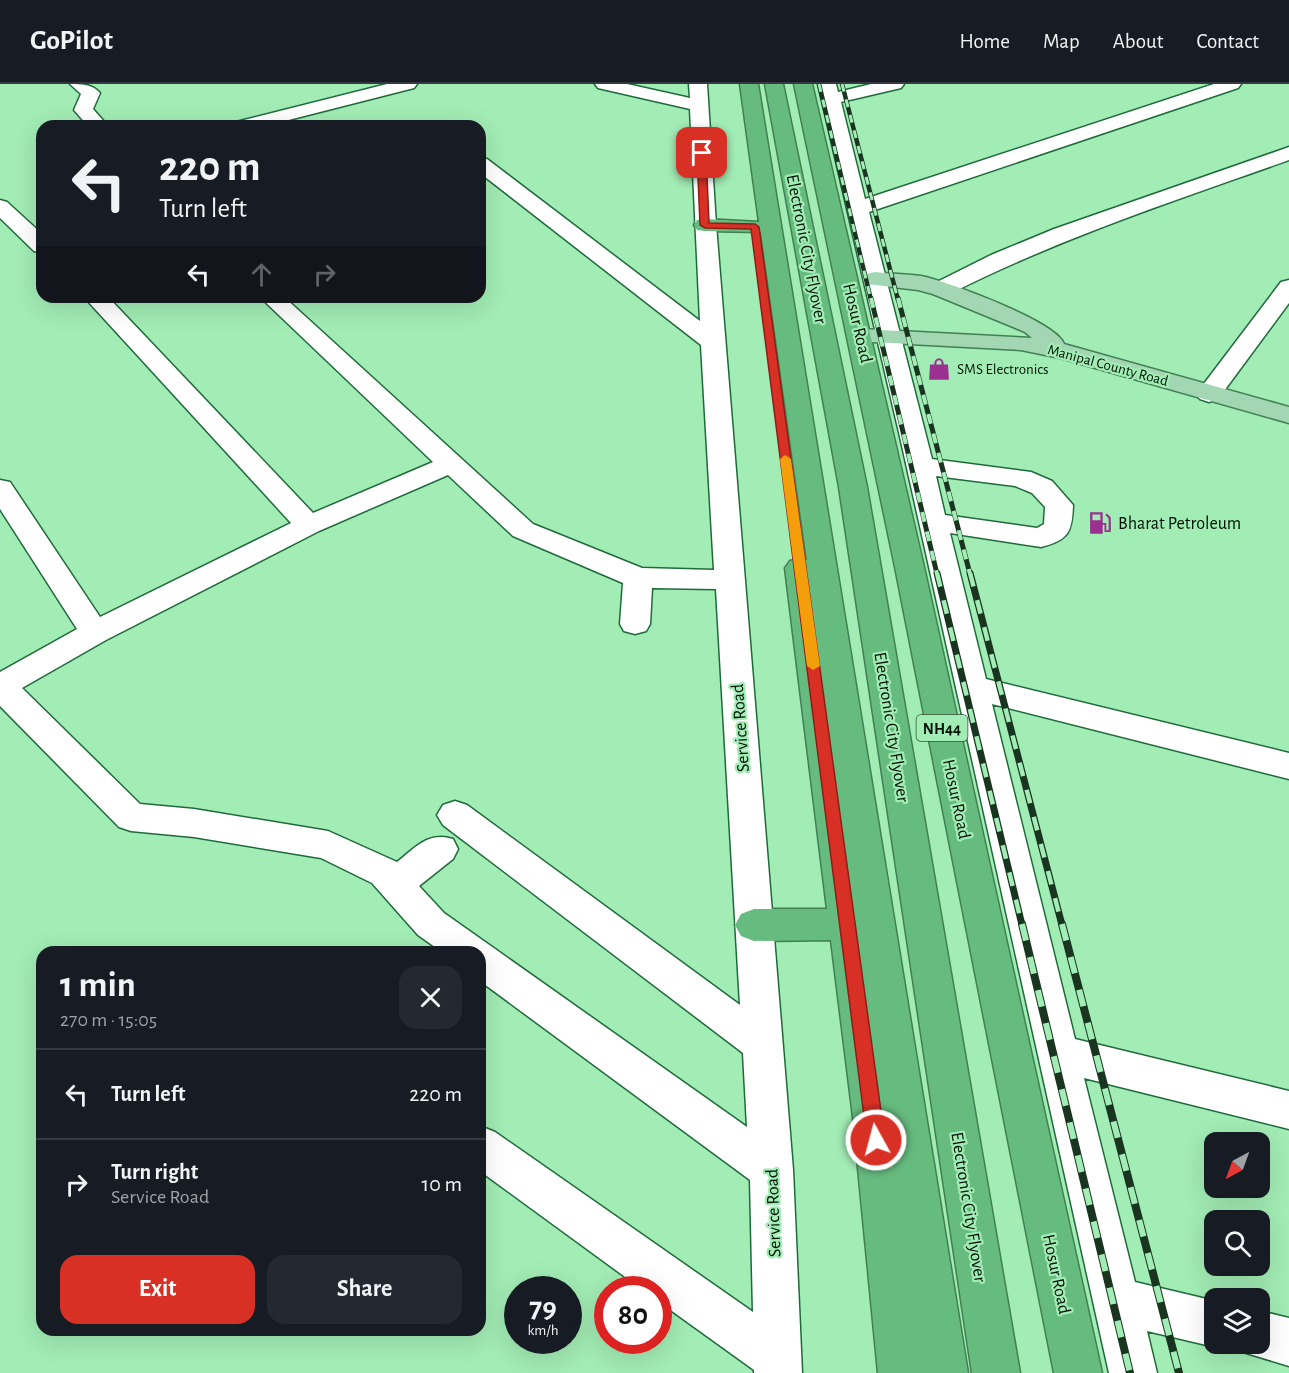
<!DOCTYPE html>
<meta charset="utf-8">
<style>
:root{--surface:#171b24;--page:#242831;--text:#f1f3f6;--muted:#9ea1a6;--line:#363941;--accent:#d93025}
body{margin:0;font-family:"Alegreya Sans",sans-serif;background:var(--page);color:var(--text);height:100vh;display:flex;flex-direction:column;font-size:22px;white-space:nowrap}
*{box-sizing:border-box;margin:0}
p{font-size:20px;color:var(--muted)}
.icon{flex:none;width:33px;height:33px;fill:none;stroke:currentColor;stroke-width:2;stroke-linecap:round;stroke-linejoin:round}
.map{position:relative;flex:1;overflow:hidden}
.drawer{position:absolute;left:36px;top:862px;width:450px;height:390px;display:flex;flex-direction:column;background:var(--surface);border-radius:18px;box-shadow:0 6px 24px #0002}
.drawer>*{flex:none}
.guide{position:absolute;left:36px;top:36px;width:450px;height:183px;border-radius:18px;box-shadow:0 6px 24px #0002;background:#171b24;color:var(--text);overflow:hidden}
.needle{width:39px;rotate:221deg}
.controls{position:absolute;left:1204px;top:1048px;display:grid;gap:12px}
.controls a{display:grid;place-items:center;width:66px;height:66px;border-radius:12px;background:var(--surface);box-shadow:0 6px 24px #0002;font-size:30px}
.speed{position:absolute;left:504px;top:1192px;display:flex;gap:12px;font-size:30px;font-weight:700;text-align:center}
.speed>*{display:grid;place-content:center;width:78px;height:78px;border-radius:50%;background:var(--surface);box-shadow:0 6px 24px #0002;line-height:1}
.speed small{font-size:15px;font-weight:400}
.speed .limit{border:9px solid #d22;background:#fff;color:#111}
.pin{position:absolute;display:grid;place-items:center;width:51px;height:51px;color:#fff;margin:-26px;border-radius:12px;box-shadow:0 3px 9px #0006}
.me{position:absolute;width:66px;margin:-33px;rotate:353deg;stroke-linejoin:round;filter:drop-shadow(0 0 4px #0008)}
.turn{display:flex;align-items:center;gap:21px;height:126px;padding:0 24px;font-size:27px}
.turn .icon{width:78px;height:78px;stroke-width:2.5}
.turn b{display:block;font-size:42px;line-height:51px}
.lanes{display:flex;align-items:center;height:57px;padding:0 24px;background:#0003;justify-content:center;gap:30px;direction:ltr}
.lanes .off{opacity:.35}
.round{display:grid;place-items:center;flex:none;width:63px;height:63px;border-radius:18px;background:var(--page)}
.summary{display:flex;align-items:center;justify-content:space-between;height:102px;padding:0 24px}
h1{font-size:36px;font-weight:700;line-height:45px}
.cta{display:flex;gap:12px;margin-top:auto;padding:12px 24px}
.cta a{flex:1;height:69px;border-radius:18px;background:var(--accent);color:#fff;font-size:24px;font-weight:700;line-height:69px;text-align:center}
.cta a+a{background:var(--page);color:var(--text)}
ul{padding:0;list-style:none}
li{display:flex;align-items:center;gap:18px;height:90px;padding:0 24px;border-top:2px solid var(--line)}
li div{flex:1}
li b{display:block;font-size:22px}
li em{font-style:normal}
header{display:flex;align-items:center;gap:36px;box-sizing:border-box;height:84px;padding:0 30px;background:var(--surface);border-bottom:2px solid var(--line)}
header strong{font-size:28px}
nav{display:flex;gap:33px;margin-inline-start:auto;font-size:21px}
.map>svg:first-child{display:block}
</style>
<header>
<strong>GoPilot</strong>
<nav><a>Home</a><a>Map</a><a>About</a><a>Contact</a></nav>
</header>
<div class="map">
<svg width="1289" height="1289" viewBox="0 0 1289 1289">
<rect width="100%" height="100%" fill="#a2ecb5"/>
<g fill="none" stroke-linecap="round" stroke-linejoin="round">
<!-- minor casing -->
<g stroke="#1f6a3b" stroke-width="3">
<path id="minor" d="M 70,0 C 82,0 92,0 100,9 L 93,25 L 108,42 L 88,42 L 74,26 L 81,10 Z
M 387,0 L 417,0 L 414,4 L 265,42 L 234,42 L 236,38 Z
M 595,0 L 627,0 L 690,14 L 689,0 L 707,0 L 716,141 L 793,1086 L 802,1289 L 754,1289 L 754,1286 L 658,1217 L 658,1206 L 643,1206 L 480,1087 L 480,1042 L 495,1048 L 753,1228 L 750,1096 L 480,897 L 480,868 L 442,868 L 418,851 L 372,799 L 321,774 L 194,753 L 131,747 L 119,743 L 0,622 L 0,588 L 77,545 L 0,425 L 0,396 L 10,398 L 100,533 L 291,439 L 84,213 L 108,213 L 313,429 L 433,378 L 260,213 L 284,213 L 533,440 L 642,484 L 714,486 L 701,261 L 480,89 L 480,73 L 487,75 L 700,237 L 690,25 L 598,4 ZM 448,391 L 513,452 L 623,499 L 620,540 L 624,547 L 635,550 L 646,547 L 650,540 L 652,504 L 716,505 L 740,921 L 467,721 L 455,717 L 443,721 L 437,731 L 443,741 L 743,969 L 747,1043 L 444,829 L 419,802 L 453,775 L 458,765 L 453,755 C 428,747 415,764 397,778 L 328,747 L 194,725 L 140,720 L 22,604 L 106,556 L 319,447 Z
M 818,0 L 836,0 L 838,8 L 871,0 L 904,0 L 901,4 L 841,18 L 865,115 L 1214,0 L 1241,0 L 1238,4 L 869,128 L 932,375 L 1031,388 L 1052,397 L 1073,421 C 1072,448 1069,456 1041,463 L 950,449 L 986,595 L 1289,669 L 1289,695 L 992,620 L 1075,955 L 1289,1007 L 1289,1045 L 1084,994 L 1135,1198 L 1215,1217 L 1215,1260 L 1223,1260 L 1215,1263 L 1147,1247 L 1157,1289 L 1109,1289 L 900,353 ZM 936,392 L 1015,402 L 1032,409 L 1045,423 L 1044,440 L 1037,444 L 945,431 Z
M 1289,63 L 1289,76 C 1174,117 1058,155 949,210 L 941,212 L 933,210 L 930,205 L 933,200 L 991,171 L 1054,145 Z
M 0,116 L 7,118 L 42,150 L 42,169 L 34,167 L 0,134 Z
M 1289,196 L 1289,219 L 1218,315 L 1209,318 L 1200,315 L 1196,310 L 1200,305 L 1281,198 Z
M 1260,1227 L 1289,1234 L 1289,1282 L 1243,1268 L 1240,1260 L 1260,1260 Z"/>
</g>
<!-- major casing -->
<g stroke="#428054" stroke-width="3">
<path id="major" d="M 875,188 C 890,190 906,190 921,192 C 947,197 1057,238 1064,260 L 1289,323 L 1289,339 L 1060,274 L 1021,266 L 853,257 L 849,252 L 853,247 L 861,245 L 1032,254 L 1025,248 L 933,210 L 918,206 L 867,200 L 864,195 L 867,190 Z"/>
</g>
<!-- highway casing -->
<g stroke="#428054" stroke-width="3">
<path id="highway" d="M 740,0 L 758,0 L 968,1289 L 878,1289 L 853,1033 L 831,856 L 754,857 L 741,852 L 735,841 L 741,830 L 754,825 L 827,825 L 785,484 L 790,477 L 800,475 L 807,476 L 761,148 L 705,147 L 697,146 L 694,141 L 697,136 L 705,135 L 759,138 Z
M 765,0 L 783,0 L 867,403 L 1020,1289 L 972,1289 L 839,403 Z
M 794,0 L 812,0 L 924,483 L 1102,1289 L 1054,1289 L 895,483 Z"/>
</g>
<!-- minor -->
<use href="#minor" fill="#fff" fill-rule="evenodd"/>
<!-- major -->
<use href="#major" fill="#a3d6b2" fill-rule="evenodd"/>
<!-- highway -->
<use href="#highway" fill="#66bb7f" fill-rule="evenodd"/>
<!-- rail-far3 casing -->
<g stroke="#19351f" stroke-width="4.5">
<path id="rail-far3" d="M 819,0 L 871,216
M 842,0 L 898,216"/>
</g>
<!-- rail-far2 casing -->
<g stroke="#19351f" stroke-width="5">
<path id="rail-far2" d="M 871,214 L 937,490
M 898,214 L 970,490"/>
</g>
<!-- rail-far1 casing -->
<g stroke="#19351f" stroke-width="7">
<path id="rail-far1" d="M 937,489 L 1022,841
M 970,489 L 1062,841"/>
</g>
<!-- rail casing -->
<g stroke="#19351f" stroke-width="8">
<path id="rail" d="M 1022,840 L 1130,1289
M 1062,840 L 1179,1289"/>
</g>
<!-- rail-far3 -->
<use href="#rail-far3" stroke="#a2ecb5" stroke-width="3" stroke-dasharray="8" stroke-linecap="butt"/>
<!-- rail-far2 -->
<use href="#rail-far2" stroke="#a2ecb5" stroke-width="4" stroke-dasharray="10" stroke-linecap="butt"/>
<!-- rail-far1 -->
<use href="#rail-far1" stroke="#a2ecb5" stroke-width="4.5" stroke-dasharray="14" stroke-linecap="butt"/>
<!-- rail -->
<use href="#rail" stroke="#a2ecb5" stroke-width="6" stroke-dasharray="17" stroke-linecap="butt"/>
</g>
<!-- route -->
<path fill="#d93025" stroke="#8d1f18" stroke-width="1.5" d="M 702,67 L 706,69 L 709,139 L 755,140 L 759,143 L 885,1056 L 883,1062 L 876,1065 L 870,1062 L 867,1056 L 751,145 L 705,144 L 700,141 L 697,69 Z"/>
<!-- slow -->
<path fill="#f59e0b" d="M 785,371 L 791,375 L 820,582 L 813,586 L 807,582 L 780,375 Z"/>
<!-- icons -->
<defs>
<g id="shop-bare" transform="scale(1.8)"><path d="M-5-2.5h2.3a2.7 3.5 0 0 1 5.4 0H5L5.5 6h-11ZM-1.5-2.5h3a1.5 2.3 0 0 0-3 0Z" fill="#9b3091" stroke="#a2ecb5" stroke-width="2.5" paint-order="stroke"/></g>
<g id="fuel-bare" transform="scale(1.8)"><path d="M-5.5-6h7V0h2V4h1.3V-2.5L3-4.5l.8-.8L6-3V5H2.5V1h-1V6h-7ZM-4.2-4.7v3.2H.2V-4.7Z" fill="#9b3091" stroke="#a2ecb5" stroke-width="2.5" paint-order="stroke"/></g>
</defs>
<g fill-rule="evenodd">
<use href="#shop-bare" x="939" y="285"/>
<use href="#fuel-bare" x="1100" y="439"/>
</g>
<g text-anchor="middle" stroke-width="4.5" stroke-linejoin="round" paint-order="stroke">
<!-- far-street labels -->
<g font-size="15" fill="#001303" stroke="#a2ecb5">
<text transform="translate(1108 281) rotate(15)" y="5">Manipal County Road</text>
</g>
<!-- far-poi labels -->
<g font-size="15" fill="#001303" stroke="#a2ecb5" text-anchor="start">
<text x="957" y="290">SMS Electronics</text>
</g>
<!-- shield labels -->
<rect fill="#a2ecb5" stroke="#315438" stroke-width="1.5" x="916.5" y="631" width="51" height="26" rx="4.5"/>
<g font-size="16" font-weight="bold" fill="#001303">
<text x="942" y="650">NH44</text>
</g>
<!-- street labels -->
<g font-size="18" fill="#001303" stroke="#a2ecb5">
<text transform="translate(807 165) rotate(79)" y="6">Electronic City Flyover</text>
<text transform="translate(858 239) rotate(77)" y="6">Hosur Road</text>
<text transform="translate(892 643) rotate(81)" y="6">Electronic City Flyover</text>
<text transform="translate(740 644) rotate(-94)" y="6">Service Road</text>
<text transform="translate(957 715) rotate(78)" y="6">Hosur Road</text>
<text transform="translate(969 1123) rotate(81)" y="6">Electronic City Flyover</text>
<text transform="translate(773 1129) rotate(-92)" y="6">Service Road</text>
<text transform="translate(1057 1190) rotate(78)" y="6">Hosur Road</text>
</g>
<!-- poi labels -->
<g font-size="18" fill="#001303" stroke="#a2ecb5" text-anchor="start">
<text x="1118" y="445">Bharat Petroleum</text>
</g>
</g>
</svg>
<div class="controls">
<a><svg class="needle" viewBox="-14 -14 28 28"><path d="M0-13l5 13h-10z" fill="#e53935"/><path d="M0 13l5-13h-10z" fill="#9ea1a6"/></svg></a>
<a><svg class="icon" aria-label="search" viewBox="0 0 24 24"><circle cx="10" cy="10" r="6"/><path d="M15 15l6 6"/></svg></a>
<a><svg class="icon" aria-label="layers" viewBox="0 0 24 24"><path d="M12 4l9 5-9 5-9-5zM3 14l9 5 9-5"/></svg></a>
</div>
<div class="speed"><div>79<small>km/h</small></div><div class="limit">80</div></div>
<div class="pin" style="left:702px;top:69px;background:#d93025"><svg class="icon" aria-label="arrive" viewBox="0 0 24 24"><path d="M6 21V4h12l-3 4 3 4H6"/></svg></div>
<svg class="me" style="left:876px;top:1056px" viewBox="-20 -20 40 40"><circle r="17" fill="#d93025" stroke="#fff" stroke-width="3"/><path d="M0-11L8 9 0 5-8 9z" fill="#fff"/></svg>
<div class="guide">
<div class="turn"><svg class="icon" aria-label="left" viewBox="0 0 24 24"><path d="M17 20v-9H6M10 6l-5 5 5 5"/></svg><div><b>220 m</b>Turn left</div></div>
<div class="lanes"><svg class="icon" aria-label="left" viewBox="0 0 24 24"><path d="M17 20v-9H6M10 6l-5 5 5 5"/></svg><svg class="icon off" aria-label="ahead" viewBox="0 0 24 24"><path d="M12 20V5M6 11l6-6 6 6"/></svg><svg class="icon off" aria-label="right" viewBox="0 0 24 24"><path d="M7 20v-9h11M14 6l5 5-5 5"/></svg></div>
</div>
<section class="drawer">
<div class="summary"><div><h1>1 min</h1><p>270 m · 15:05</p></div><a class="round"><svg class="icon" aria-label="close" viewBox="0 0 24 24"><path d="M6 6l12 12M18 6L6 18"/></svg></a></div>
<ul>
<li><svg class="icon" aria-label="left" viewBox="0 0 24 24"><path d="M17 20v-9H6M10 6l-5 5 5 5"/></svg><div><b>Turn left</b></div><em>220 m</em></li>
<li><svg class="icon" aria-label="right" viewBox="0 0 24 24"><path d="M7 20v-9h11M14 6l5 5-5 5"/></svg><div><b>Turn right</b><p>Service Road</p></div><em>10 m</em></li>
</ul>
<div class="cta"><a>Exit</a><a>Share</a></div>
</section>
</div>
